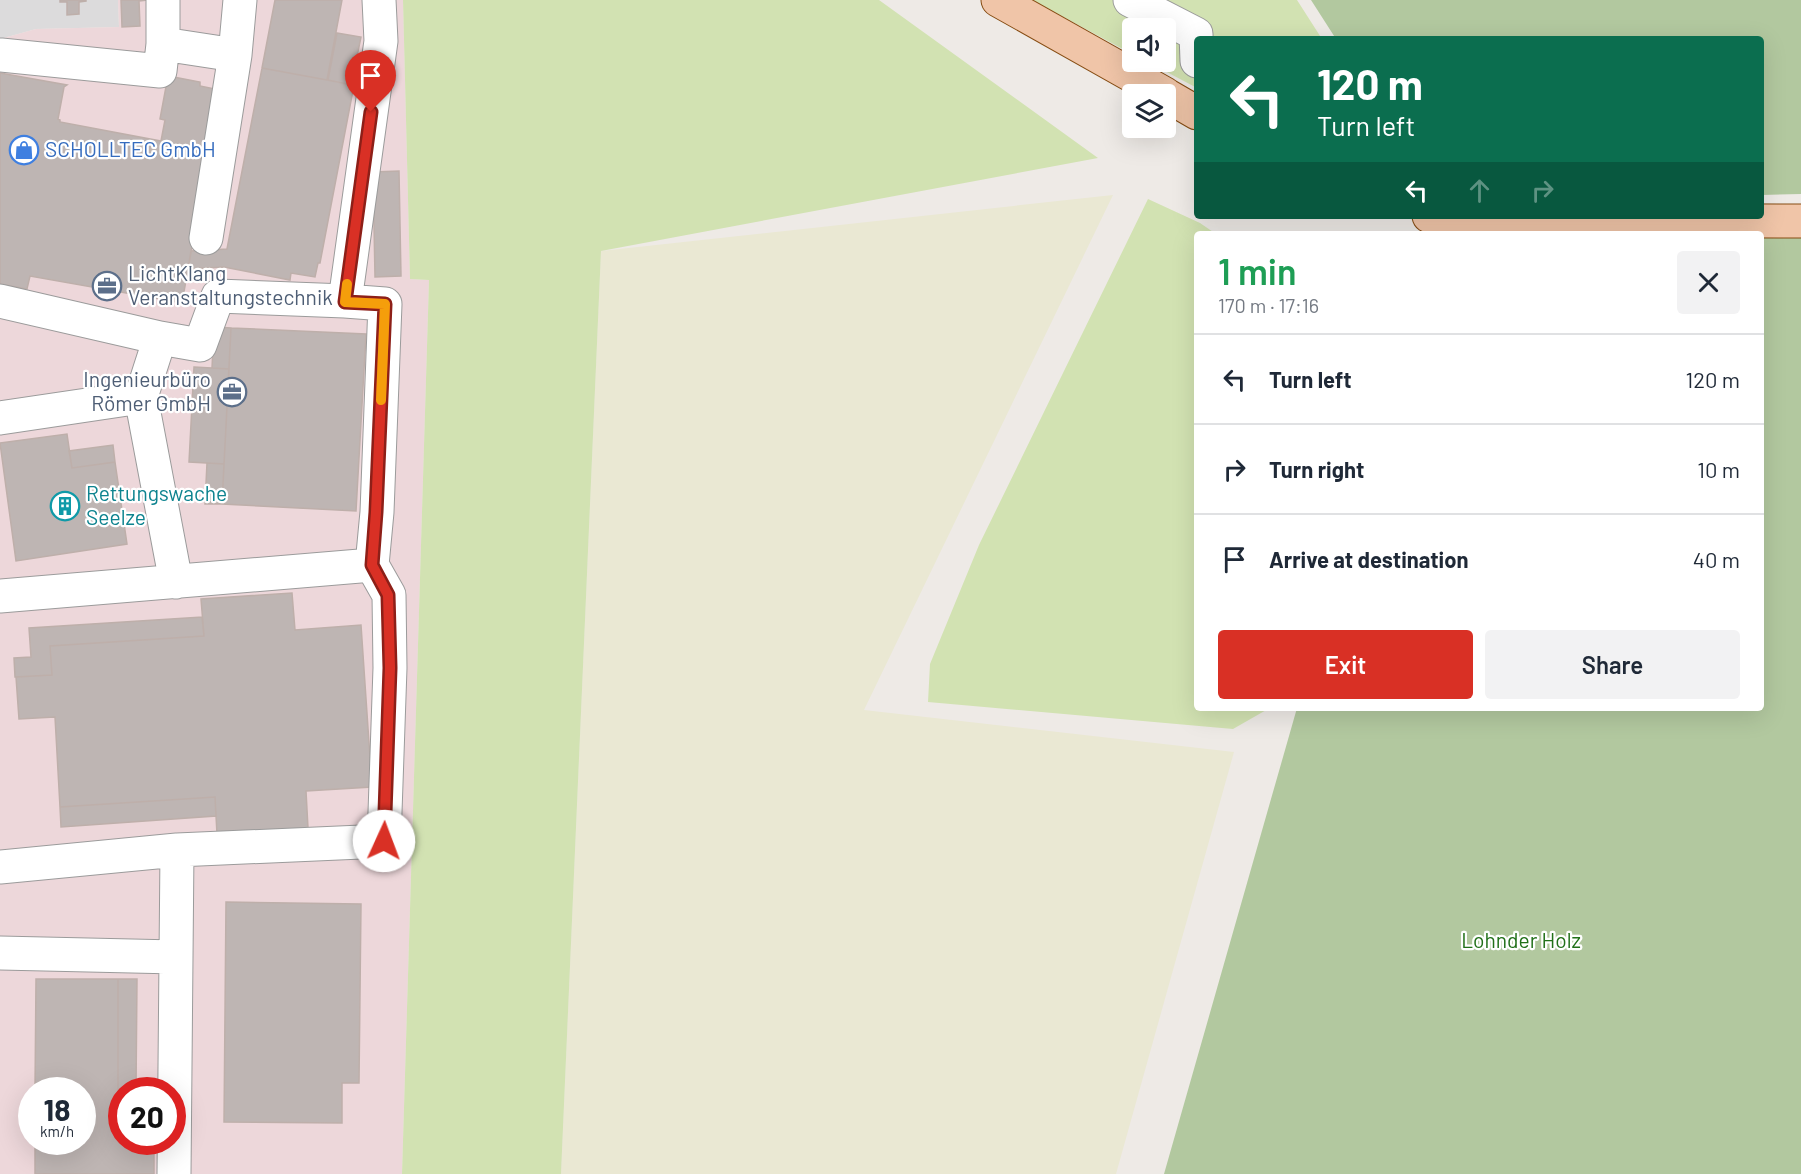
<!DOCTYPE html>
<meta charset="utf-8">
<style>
:root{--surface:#fff;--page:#f2f2f3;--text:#1f2937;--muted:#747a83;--line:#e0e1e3;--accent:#d93025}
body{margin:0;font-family:Barlow,sans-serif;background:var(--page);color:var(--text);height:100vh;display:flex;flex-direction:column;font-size:22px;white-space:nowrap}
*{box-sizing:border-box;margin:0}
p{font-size:20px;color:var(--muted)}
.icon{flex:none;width:33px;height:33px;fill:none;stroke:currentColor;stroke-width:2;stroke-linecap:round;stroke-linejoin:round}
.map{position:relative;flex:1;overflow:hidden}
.panel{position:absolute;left:1194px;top:231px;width:570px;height:480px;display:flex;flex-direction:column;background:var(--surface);border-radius:6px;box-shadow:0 6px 24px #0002}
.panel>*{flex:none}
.hud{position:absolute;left:1194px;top:36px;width:570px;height:183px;border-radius:6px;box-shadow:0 6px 24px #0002;background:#0b6e4f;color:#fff;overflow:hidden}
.tools{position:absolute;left:1122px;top:18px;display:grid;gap:12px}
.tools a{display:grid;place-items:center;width:54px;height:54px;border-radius:6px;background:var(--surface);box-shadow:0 6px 24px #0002;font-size:30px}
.speed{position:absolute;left:18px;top:1077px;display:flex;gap:12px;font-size:30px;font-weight:700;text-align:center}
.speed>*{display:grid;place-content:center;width:78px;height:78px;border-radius:50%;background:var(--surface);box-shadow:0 6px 24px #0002;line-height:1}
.speed small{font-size:15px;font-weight:400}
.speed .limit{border:9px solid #d22;background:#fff;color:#111}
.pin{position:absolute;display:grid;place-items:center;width:51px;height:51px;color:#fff;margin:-62px -26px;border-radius:50% 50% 50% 0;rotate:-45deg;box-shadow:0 0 6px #0007}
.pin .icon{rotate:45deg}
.me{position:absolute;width:66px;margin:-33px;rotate:2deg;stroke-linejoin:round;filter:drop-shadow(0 0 4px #0008)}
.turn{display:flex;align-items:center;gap:21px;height:126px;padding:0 24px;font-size:27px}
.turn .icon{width:78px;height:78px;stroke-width:2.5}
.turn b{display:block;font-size:42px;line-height:51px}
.lanes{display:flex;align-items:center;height:57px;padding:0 24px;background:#0003;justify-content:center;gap:30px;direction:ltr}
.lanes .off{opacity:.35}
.round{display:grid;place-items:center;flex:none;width:63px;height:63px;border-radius:6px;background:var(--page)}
.summary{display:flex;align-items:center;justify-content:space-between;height:102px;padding:0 24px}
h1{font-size:36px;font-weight:600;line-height:45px;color:#1e9e55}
.button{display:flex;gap:12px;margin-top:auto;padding:12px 24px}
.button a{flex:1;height:69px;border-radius:6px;background:var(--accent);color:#fff;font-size:24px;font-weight:600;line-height:69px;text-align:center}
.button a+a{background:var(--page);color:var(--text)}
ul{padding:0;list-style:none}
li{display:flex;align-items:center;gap:18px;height:90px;padding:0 24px;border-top:2px solid var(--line)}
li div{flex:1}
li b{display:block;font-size:22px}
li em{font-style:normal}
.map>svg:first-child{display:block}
</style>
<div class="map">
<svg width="1801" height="1174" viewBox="0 0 1801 1174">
<rect width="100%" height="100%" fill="#eeeae6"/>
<!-- residential -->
<path fill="#dcdbdc" d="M 0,0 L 118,0 L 119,27 L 36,29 L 0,39 Z"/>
<!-- commercial -->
<path fill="#edd7da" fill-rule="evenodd" d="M 118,0 L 403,0 L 410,279 L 429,280 L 402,1174 L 0,1174 L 0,39 L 36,29 L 119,27 ZM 32,1090 L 82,1090 L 82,1142 L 32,1142 ZM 122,1090 L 172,1090 L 172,1142 L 122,1142 Z"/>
<!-- farmland -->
<path fill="#eae8d3" d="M 1113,195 L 864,710 L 1234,752 L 1116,1174 L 561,1174 L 601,251 Z"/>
<!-- grass -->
<path fill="#d2e2b2" d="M 403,0 L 879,0 L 1098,158 L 601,251 L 561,1174 L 402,1174 L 429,280 L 410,279 Z
M 1032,0 L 1297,0 L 1322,39 L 1197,39 L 1197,88 L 1148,62 L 1166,62 L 1166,28 L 1132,28 L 1132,54 Z
M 1148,199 L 1200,223 L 1216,234 L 1197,234 L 1197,708 L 1268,709 L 1233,729 L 928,702 L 930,664 L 979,545 Z"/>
<!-- forest -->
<path fill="#b2c89f" d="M 1311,0 L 1801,0 L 1801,194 L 1761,195 L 1761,39 L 1336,39 Z
M 1761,234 L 1801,235 L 1801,1174 L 1164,1174 L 1297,708 L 1761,708 Z"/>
<!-- building -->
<path fill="#beb5b3" stroke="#beafaa" stroke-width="1.5" d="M 60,0 L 86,0 L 86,1 L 79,2 L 79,14 L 67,15 L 67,2 L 60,2 Z
M 121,0 L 148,0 L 139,1 L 140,26 L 122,27 Z
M 275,0 L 342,0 L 327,80 L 262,68 Z
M 337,33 L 361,37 L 351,85 L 328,80 Z
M 262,68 L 354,85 L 320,263 L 318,263 L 315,277 L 291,273 L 290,280 L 224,267 L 188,269 L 191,251 L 227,249 Z
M 0,73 L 67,85 L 64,87 L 58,119 L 60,120 L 60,122 L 161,141 L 165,120 L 160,119 L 168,76 L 200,82 L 200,86 L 220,90 L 182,303 L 30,276 L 27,289 L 0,284 Z
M 399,171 L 401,276 L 375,277 L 373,172 Z
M 214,327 L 231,328 L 229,369 L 212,368 Z
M 231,328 L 366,334 L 356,511 L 222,504 Z
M 194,367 L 229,369 L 224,464 L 189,462 Z
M 67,434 L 72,468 L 115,462 L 127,544 L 16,561 L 0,443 Z
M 113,445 L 115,462 L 72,468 L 69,451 Z
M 207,463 L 224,464 L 222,504 L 205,504 Z
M 292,593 L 295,630 L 361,625 L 372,787 L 306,791 L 308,828 L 217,834 L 215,797 L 60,807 L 55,717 L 19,719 L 16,677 L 52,675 L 50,646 L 204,636 L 201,599 Z
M 202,617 L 204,636 L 50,646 L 52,675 L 15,677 L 14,658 L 31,657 L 29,628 Z
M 215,797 L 216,816 L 61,827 L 60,807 Z
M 226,902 L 361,904 L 359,1083 L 342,1083 L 342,1123 L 224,1122 Z
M 36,979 L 118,979 L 118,1090 L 154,1090 L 122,1090 L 122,1142 L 154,1142 L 154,1174 L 35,1174 L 35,1142 L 82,1142 L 82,1090 L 35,1090 Z
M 118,979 L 137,979 L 136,1090 L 118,1090 Z"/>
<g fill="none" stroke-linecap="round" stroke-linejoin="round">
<!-- minor casing -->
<g stroke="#9b9b9b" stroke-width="35">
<path id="minor" d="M 1130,0 L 1196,34 L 1197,61
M 163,44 L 235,55 L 240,0
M 1,55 L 160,71 L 163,44 L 163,0
M 206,238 L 235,55
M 0,301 L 160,338
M 345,301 L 385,304 L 377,512 L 372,565
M 141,397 L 176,582
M 0,418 L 141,397 L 160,338 L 200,345 L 218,296 L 345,301 L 381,41 L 379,0
M 0,596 L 372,565 L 389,595 L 390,668 L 384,841 L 177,850 L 0,867
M 0,953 L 176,957
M 174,1174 L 177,850"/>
</g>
<!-- major casing -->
<g stroke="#864c12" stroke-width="35">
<path id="major" d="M 998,0 L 1165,94
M 1166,95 L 1197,113
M 1429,216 L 1447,220 L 1801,221"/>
</g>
<!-- minor -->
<use href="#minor" stroke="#fff" stroke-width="33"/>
<!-- major -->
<use href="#major" stroke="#f0c5a8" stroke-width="33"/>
</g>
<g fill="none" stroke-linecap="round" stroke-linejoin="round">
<!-- route casing -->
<g stroke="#8d1f18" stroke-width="15">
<path id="route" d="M 371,112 L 345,302 L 385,304 L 376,512 L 372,565 L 388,595 L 390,668 L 384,841"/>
</g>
<!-- route -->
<use href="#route" stroke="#d93025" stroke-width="10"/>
<!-- slow -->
<path stroke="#f59e0b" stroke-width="10" d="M 347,284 L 345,302 L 385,304 L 381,400"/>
</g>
<!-- icons -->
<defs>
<g id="shop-ring" transform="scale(1.5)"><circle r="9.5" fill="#fff" stroke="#3f7fe0" stroke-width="1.5"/><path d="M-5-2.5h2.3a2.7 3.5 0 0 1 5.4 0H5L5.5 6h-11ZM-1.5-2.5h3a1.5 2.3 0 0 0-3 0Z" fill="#3f7fe0"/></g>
<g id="office-ring" transform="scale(1.5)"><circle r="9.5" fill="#fff" stroke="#5c6f8a" stroke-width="1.5"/><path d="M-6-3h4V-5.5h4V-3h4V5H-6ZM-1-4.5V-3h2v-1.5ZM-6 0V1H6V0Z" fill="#5c6f8a"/></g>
<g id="building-ring" transform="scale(1.5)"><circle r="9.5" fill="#fff" stroke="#0f9aa8" stroke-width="1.5"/><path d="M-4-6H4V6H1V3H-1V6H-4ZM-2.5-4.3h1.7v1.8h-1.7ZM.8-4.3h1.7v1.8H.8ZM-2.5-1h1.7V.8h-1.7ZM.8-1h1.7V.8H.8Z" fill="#0f9aa8"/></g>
</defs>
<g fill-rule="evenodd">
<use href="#shop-ring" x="24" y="150"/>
<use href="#office-ring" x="107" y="286"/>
<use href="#office-ring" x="232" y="392"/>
<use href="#building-ring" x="65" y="506"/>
</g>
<g text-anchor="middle" stroke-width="4.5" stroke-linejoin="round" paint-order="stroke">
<!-- shop labels -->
<g font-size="21" fill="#366cbe" stroke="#fff" text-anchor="start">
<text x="45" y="157">SCHOLLTEC GmbH</text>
</g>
<!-- service labels -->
<g font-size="21" fill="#4e5e75" stroke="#fff" text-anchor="start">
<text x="128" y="281">LichtKlang<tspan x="128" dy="24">Veranstaltungstechnik</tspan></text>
<text x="211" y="387" text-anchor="end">Ingenieurbüro<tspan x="211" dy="24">Römer GmbH</tspan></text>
</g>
<!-- culture labels -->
<g font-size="21" fill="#0d838f" stroke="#fff" text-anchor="start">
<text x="86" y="501">Rettungswache<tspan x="86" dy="24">Seelze</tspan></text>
</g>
<!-- park labels -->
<g font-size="21" fill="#217019" stroke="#fff">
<text x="1521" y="948">Lohnder Holz</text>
</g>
</g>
</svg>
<div class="tools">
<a><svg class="icon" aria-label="sound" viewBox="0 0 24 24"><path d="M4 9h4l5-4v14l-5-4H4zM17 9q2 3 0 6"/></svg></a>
<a><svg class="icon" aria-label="layers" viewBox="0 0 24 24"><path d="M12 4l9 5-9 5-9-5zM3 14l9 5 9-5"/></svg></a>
</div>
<div class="speed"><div>18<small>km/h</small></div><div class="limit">20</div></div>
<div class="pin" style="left:371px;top:112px;background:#d93025"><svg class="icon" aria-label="arrive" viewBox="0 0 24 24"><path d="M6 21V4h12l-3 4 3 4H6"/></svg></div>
<svg class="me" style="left:384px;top:841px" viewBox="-20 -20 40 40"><circle r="19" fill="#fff"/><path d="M0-13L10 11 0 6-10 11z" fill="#d93025"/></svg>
<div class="hud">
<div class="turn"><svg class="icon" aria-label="left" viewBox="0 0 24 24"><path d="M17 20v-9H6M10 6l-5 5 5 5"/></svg><div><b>120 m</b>Turn left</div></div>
<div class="lanes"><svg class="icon" aria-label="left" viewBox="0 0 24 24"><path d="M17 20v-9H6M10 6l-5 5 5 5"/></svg><svg class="icon off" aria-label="ahead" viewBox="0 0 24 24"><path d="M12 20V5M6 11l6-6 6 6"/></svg><svg class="icon off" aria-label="right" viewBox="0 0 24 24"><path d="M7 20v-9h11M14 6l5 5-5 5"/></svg></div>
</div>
<section class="panel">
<div class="summary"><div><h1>1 min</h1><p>170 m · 17:16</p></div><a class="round"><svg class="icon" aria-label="close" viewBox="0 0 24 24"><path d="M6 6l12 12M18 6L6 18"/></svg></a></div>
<ul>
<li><svg class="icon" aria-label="left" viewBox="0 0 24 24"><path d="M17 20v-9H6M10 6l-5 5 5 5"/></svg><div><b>Turn left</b></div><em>120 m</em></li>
<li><svg class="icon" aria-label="right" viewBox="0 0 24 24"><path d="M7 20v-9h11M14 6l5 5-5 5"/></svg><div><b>Turn right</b></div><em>10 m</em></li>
<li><svg class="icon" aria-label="arrive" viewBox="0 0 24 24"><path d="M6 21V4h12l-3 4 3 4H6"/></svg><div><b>Arrive at destination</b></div><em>40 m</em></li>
</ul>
<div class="button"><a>Exit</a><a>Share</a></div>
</section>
</div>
